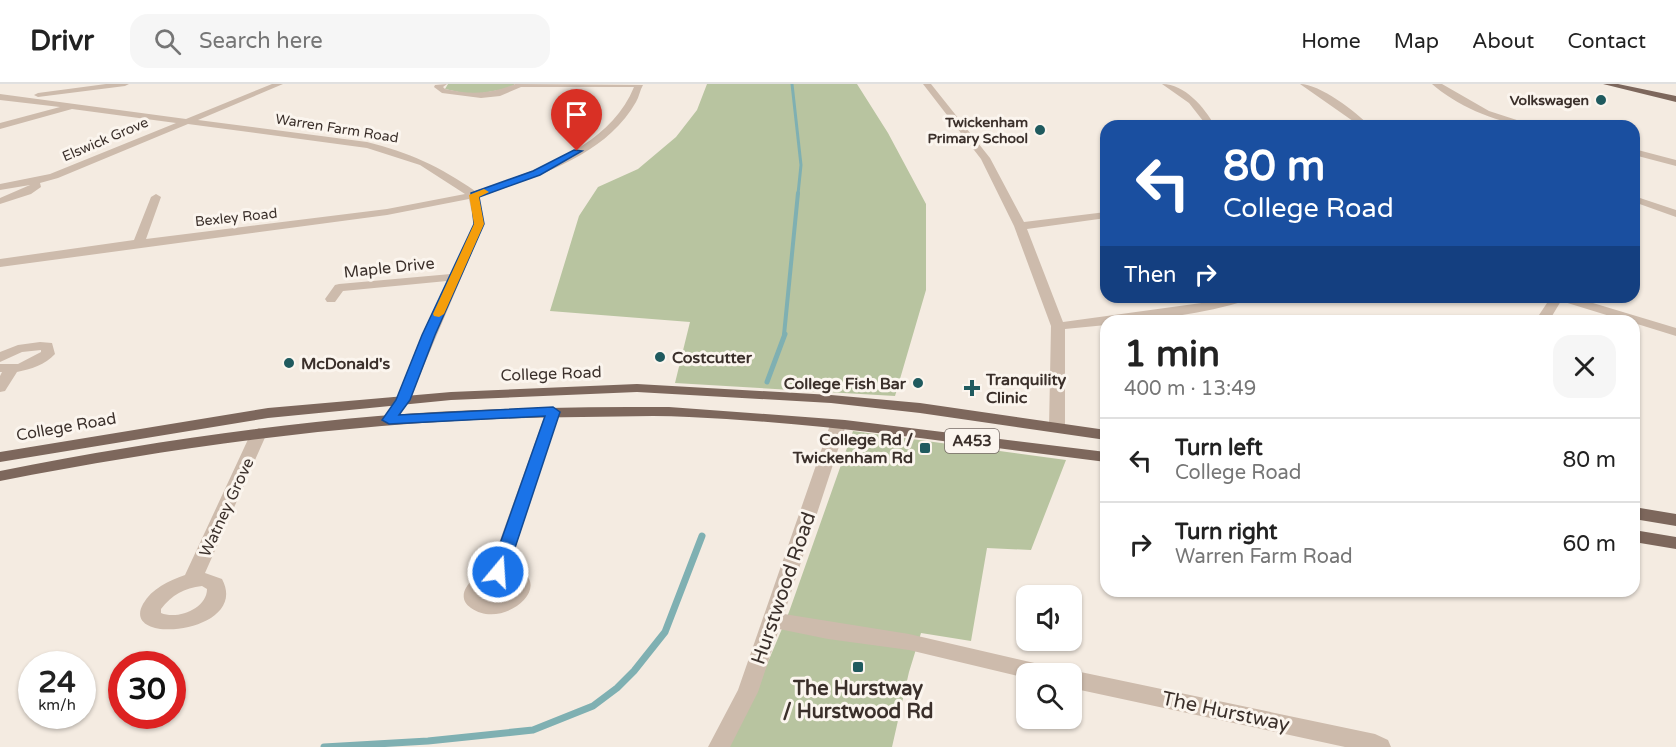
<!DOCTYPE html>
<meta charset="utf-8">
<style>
:root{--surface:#fff;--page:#f6f6f6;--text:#222;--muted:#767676;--line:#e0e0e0}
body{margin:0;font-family:"Varela Round",sans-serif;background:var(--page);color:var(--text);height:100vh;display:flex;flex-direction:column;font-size:22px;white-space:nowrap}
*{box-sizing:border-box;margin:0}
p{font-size:20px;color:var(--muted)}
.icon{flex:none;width:33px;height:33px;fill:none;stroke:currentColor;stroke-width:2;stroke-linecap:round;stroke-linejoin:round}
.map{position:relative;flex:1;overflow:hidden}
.details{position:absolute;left:1100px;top:231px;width:540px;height:282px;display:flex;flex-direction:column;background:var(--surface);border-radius:18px;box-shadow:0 2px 4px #0004}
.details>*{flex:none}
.hud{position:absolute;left:1100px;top:36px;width:540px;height:183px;border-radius:18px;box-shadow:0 2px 4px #0004;background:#1a4fa0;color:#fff;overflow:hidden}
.fabs{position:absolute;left:1016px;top:501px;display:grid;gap:12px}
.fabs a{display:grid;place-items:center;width:66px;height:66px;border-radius:12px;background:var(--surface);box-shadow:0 2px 4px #0004;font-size:30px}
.speed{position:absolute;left:18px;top:567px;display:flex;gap:12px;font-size:30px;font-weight:700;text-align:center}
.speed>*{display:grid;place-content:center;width:78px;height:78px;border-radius:50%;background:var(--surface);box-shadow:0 2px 4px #0004;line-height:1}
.speed small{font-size:15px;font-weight:400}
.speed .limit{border:9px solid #d22;background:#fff;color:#111}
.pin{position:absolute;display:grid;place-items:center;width:51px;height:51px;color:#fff;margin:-62px -26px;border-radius:50% 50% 50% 0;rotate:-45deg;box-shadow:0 0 6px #0007}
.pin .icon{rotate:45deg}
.me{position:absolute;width:66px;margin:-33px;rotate:18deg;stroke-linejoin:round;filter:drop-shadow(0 0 4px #0008)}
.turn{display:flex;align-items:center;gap:21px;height:126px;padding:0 24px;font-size:27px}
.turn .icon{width:78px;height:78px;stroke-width:2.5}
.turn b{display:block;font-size:42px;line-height:51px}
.then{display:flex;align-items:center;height:57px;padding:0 24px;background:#0003;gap:12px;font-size:22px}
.round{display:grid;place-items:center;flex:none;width:63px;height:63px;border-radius:18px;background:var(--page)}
.head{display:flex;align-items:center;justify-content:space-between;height:102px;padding:0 24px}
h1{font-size:36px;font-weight:700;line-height:45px}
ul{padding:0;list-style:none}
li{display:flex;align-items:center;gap:18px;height:84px;padding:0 24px;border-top:2px solid var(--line)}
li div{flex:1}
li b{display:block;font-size:22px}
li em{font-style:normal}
header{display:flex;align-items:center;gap:36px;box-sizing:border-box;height:84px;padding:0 30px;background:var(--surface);border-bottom:2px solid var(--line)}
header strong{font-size:28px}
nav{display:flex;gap:33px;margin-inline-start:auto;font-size:21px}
.search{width:420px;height:54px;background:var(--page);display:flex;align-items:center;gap:15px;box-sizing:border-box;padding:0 21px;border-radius:18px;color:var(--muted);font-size:22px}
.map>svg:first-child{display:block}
</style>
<header>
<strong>Drivr</strong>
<div class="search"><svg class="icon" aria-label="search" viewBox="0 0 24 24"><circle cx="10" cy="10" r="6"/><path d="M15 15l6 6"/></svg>Search here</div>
<nav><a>Home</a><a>Map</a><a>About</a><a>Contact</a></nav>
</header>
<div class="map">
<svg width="1676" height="663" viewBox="0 0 1676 663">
<rect width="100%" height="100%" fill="#f4ebe1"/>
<!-- green -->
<path fill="#b8c4a0" d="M 448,0 L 514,0 L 514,1 L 510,4 L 472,11 L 445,5 Z
M 707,0 L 857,0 L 888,49 L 926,120 L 926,206 L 895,312 L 675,299 L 690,238 L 550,227 L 579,132 L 598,103 L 638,85 L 676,53 L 697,26 Z
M 853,347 L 1066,376 L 1031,466 L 987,464 L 971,557 L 921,549 L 909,588 L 892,663 L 727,663 L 755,609 L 789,528 Z"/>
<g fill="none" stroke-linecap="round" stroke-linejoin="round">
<!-- stream-far3 -->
<path stroke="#7fb0b2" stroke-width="3" d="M 792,0 L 801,81 L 798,110"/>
<!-- stream-far2 -->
<path stroke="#7fb0b2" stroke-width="4" d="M 784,251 L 798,109"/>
<!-- stream-far1 -->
<path stroke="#7fb0b2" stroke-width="5" d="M 767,298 L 785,250"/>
<!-- stream -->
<path stroke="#7fb0b2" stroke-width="7" d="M 324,663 L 428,657 L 533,646 L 593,622 L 617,604 L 634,587 L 665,548 L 702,452"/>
<!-- minor -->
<path fill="#cdbbac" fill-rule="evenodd" d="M 106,0 L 129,0 L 125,2 L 38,13 L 34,11 L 38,9 Z
M 272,0 L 283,0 L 198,36 L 367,58 C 408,68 441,83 475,107 C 533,87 609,65 634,3 L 521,3 L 500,12 L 481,14 L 442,9 L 434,3 L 435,1 L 447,0 L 443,3 L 445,5 C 471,11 491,10 515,0 L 643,1 C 640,6 639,13 636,18 C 605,73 534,93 479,113 L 484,140 L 408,319 L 398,319 L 396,316 L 447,197 L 343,207 L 335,218 L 327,218 L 325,215 L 335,201 L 339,200 L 451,190 L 474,140 L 469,115 L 387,131 L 0,183 L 0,175 L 134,156 L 151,113 L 156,110 L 161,113 L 146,155 L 387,125 L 465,110 L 420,81 L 367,64 L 188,40 L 58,94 L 40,99 L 41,103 L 31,110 L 0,120 L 0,114 L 30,101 L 0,106 L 0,100 L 50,90 L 176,39 L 72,25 L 0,45 L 0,39 L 60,23 L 0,16 L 0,10 L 186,35 Z
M 923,0 L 931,0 L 990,74 L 1024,138 L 1106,128 L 1106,134 L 1027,145 L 1063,238 L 1216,217 L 1231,213 L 1250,213 L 1248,216 C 1203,230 1153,237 1106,237 L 1106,241 L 1065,245 L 1065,344 L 1062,347 L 1052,347 L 1049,344 L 1051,242 L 1014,142 L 981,75 Z
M 1162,0 C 1185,0 1204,23 1215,42 L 1207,42 L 1189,19 Z
M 1300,0 C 1320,0 1356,28 1370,42 L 1360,42 Z
M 1432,0 L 1442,0 L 1489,27 L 1535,42 C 1502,42 1457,22 1432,0 Z
M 1634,65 L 1676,76 L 1676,82 L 1634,71 Z
M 1634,112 L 1676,126 L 1676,133 L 1634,118 Z
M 1551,213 L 1573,213 L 1676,244 L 1676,252 L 1634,239 L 1634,237 L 1626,237 L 1561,217 L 1549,237 L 1535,237 Z
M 40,258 L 52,259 L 55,270 C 45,281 31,285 17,288 L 5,307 L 0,308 L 0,292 L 2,288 L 0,288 L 0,280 L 18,280 L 41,268 L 41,266 L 22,268 L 0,278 L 0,268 L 18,261 Z
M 553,323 L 560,328 L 509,482 C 562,496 505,548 471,524 C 451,510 477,489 490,484 L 546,328 ZM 499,495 L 510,497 L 512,505 C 504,512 493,520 483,513 L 484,506 Z
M 838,336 L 846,341 L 784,530 L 909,550 L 1043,581 L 1050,584 L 1053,590 L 1026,590 L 1026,594 L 909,566 L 828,555 L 779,545 L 758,608 L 730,663 L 708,663 L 738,606 L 830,341 Z
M 259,344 L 267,349 L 205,489 L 222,495 C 251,549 119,563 143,520 C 152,504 169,497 185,491 L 251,349 ZM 202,502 L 207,505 C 207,525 177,536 161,529 L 161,525 C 172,511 184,504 202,502 Z
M 1071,586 L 1375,650 L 1388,656 L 1391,663 L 1345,663 L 1071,604 L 1071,590 L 1063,590 Z"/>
<!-- major -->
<path fill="#7d675c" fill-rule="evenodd" d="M 1603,0 L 1618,0 L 1676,12 L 1676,18 Z
M 637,300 L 831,311 L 920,319 L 1106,346 L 1106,356 L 920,329 L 831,319 L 637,308 L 451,316 L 268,334 L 0,378 L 0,368 L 268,324 L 451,308 Z
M 669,323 L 845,336 L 1106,368 L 1106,378 C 967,361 828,339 689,333 C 653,331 618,333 582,333 C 386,334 193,359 0,397 L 0,387 C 125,362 251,343 378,332 C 475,324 572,323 669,323 Z
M 1634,423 L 1676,430 L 1676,442 L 1634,435 Z
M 1634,446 L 1676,453 L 1676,465 L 1634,458 Z"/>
</g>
<!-- route -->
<path fill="#1a73e8" stroke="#114b97" stroke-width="1.5" d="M 574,66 L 582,67 L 540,91 L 479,113 L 484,140 L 435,251 L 410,316 L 399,331 L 553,323 L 560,328 L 507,488 L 504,492 L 498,494 L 493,492 L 490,488 L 545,332 L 389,340 L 382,336 L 396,316 L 422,251 L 474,140 L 471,109 L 533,87 Z"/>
<!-- slow -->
<path fill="#f59e0b" d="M 484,105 L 489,108 L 479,113 L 484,140 L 444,230 L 439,233 L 434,232 L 433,230 L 474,140 L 469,111 Z"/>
<!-- markers -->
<g fill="#1f5a5e" stroke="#fbf5ee" stroke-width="2">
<circle cx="1601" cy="16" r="6"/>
<circle cx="1040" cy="46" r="6"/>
<circle cx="660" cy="273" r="6"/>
<circle cx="289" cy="279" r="6"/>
<circle cx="918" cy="299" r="6"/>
<path d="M969 295h6v6h6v6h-6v6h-6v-6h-6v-6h6z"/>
<rect x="919" y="358" width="12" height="12" rx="3"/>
<rect x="852" y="577" width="12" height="12" rx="3"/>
</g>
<g text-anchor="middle" stroke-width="6" stroke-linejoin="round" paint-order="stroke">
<!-- far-poi labels -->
<g font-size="14" font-weight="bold" fill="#3b302b" stroke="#fbf5ee" text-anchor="end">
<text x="1589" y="21">Volkswagen</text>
<text x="1028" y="43">Twickenham<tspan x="1028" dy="16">Primary School</tspan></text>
</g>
<!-- far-street labels -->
<g font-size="14" fill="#3b302b" stroke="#fbf5ee">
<text transform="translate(337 44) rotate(9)" y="5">Warren Farm Road</text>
<text transform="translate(105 55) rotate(-23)" y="5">Elswick Grove</text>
<text transform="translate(236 133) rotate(-6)" y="5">Bexley Road</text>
</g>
<!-- shield labels -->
<rect fill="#fbf5ee" stroke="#756b66" stroke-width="1.5" x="945" y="345" width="54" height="24" rx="4.5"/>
<g font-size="15" font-weight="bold" fill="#3b302b">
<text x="972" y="362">A453</text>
</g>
<!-- street labels -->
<g font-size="16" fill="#3b302b" stroke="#fbf5ee">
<text transform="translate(389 183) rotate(-6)" y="6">Maple Drive</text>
<text transform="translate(551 289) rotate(-2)" y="6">College Road</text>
<text transform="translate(66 342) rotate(-10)" y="6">College Road</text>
<text transform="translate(226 423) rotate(-65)" y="6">Watney Grove</text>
</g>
<!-- poi labels -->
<g font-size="16" font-weight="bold" fill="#3b302b" stroke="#fbf5ee" text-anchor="start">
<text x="672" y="279">Costcutter</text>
<text x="301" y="285">McDonald's</text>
<text x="986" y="301">Tranquility<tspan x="986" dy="18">Clinic</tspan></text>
<text x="906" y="305" text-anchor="end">College Fish Bar</text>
<text x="913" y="361" text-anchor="end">College Rd /<tspan x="913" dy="18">Twickenham Rd</tspan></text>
</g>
<!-- near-street labels -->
<g font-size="20" fill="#3b302b" stroke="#fbf5ee">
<text transform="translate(783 504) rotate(-71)" y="7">Hurstwood Road</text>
<text transform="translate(1226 627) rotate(12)" y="7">The Hurstway</text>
</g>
<!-- near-poi labels -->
<g font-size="20" font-weight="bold" fill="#3b302b" stroke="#fbf5ee">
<text x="858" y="611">The Hurstway<tspan x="858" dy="23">/ Hurstwood Rd</tspan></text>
</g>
</g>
</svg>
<div class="fabs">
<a><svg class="icon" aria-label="sound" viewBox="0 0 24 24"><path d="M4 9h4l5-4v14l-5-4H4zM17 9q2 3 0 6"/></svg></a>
<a><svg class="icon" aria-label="search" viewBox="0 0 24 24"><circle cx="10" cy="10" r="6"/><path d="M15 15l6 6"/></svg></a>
</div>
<div class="speed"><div>24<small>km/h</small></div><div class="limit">30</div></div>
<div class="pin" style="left:577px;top:67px;background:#d93025"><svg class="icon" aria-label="arrive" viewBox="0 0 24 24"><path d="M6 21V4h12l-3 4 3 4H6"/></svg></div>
<svg class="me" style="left:498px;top:488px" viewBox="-20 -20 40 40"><circle r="17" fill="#1a73e8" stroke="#fff" stroke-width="3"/><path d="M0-11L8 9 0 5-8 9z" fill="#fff"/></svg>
<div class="hud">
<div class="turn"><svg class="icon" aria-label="left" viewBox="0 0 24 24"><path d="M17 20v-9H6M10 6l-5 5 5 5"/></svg><div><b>80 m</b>College Road</div></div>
<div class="then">Then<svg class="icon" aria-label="right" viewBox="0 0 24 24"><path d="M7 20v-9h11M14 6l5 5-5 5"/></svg></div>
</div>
<section class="details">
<div class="head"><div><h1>1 min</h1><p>400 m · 13:49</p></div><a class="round"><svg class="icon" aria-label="close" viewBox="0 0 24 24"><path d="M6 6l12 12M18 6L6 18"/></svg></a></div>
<ul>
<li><svg class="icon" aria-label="left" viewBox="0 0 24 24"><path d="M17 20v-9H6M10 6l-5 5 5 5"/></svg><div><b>Turn left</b><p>College Road</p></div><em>80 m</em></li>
<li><svg class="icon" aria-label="right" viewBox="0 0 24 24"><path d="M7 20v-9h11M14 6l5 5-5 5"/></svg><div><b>Turn right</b><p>Warren Farm Road</p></div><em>60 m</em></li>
</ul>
</section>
</div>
